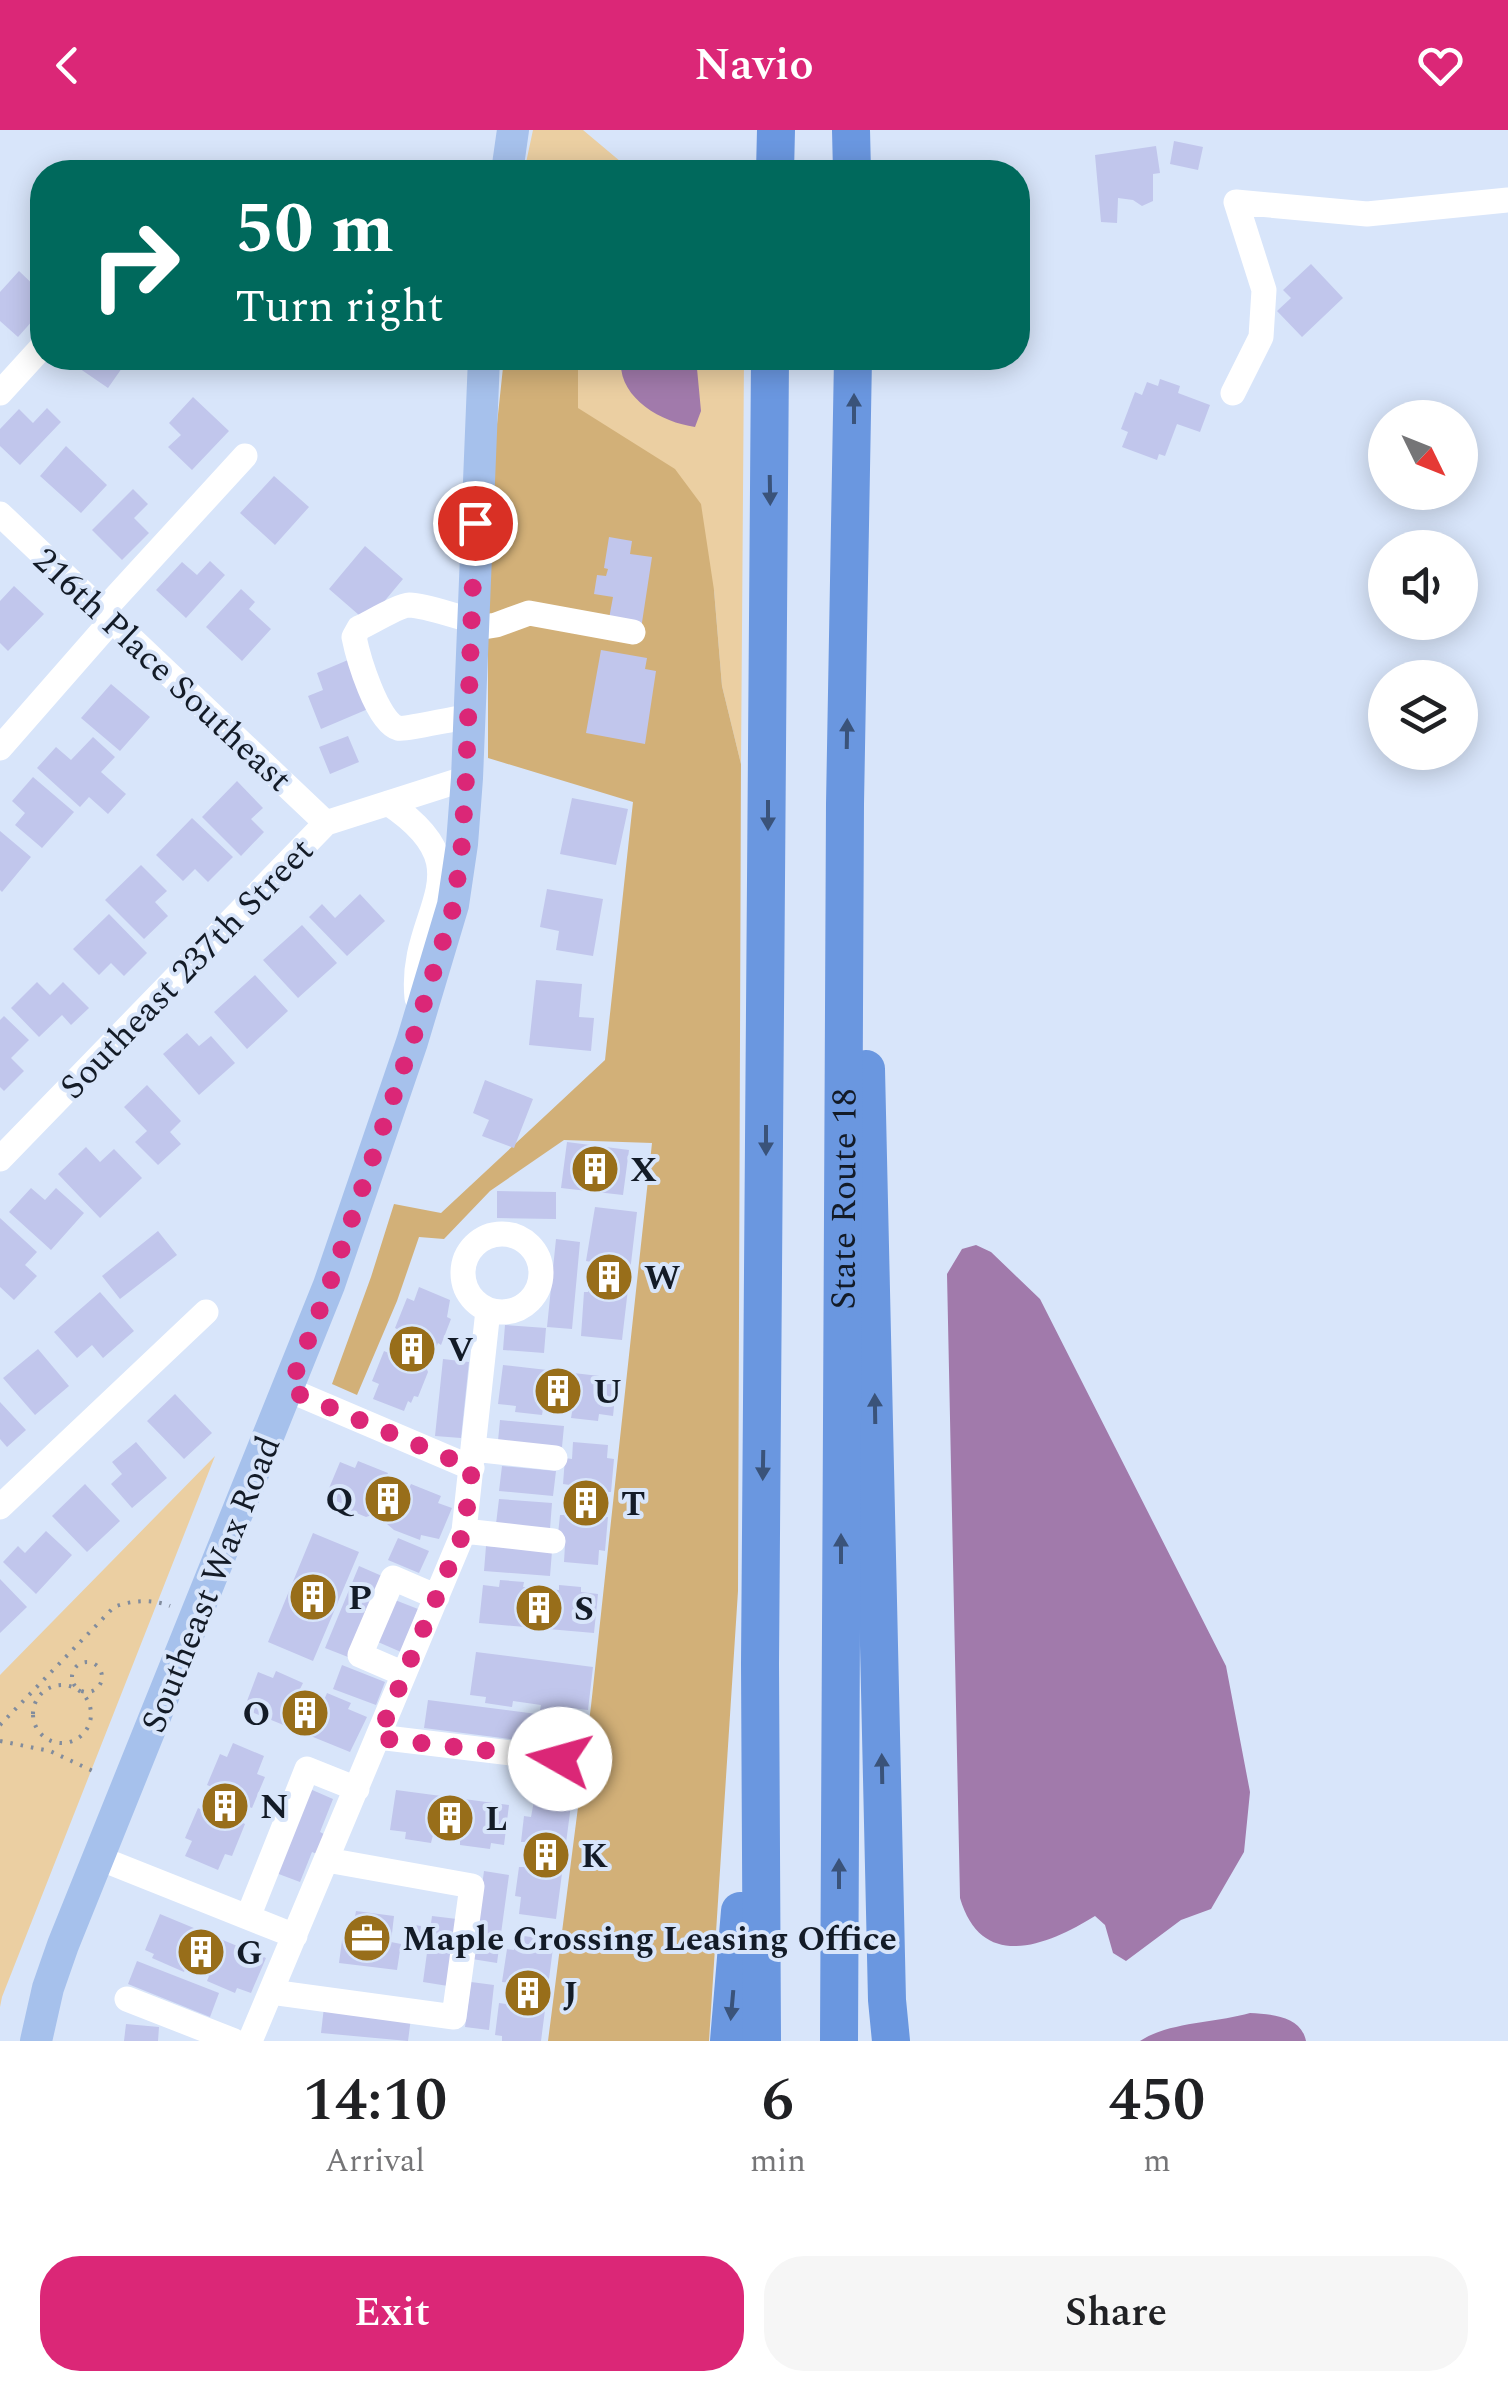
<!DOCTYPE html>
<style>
:root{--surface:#fff;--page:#f6f6f6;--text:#202124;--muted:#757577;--accent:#db2777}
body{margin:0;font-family:Spectral,serif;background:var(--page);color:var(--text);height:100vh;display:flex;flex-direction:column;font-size:38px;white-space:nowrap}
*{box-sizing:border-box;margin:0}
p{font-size:32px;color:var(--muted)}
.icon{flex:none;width:55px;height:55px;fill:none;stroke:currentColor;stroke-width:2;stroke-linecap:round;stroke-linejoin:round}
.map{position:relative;height:1911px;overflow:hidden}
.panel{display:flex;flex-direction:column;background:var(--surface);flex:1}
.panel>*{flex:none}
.banner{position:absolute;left:30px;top:30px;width:1000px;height:210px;border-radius:40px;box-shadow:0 5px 25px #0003;background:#00695c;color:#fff;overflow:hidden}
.needle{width:65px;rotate:133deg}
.tools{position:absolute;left:1368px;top:270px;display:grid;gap:20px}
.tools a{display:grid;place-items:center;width:110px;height:110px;border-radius:50%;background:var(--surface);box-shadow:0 5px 25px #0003;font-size:50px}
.pin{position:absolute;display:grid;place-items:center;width:85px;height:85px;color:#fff;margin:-42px;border:5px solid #fff;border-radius:50%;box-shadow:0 2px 10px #0007}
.me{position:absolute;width:110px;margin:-55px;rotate:277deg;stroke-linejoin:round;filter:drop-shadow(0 0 8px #0008)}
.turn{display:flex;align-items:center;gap:35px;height:210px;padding:0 40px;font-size:45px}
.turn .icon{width:130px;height:130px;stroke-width:2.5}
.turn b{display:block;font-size:70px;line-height:85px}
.eta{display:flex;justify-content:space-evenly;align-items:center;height:170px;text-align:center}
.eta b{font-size:60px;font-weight:600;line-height:70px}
.button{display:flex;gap:20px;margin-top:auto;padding:20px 40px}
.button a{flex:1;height:115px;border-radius:40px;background:var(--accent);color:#fff;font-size:40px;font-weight:600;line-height:115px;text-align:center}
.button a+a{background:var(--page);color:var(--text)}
header{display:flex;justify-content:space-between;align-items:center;height:130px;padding:0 40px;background:var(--accent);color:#fff;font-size:45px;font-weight:600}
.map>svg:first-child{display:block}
</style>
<header><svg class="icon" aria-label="back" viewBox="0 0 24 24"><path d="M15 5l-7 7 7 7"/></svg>Navio<svg class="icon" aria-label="heart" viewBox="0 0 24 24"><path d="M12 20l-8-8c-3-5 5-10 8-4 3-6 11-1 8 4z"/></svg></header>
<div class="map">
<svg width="1508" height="1911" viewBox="0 0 1508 1911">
<rect width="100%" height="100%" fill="#d8e5fa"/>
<!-- green -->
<path fill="#ebcfa2" d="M 533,0 L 583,0 L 633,42 L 641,42 L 524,42 Z
M 578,228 L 744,228 L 741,634 L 722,556 L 714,460 L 577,278 Z
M 215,1326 L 2,1867 L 0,1877 L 0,1545 Z"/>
<!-- forest -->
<path fill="#d2b078" d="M 504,228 L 578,228 L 578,278 L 675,339 L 701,374 L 714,460 L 722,556 L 741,634 L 738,1461 L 709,1911 L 548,1911 L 591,1576 L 652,1013 L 564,1010 L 490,1061 L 444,1109 L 419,1107 L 397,1171 L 357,1265 L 332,1254 L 371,1147 L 394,1074 L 441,1083 L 605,930 L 633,672 L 488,628 L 488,379 Z"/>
<!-- water -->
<path fill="#a17aab" d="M 621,228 L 696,228 L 701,281 L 695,297 C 660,292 617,267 621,228 Z
M 976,1115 L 991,1122 L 1040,1169 L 1226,1536 L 1250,1662 L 1244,1722 L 1211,1779 L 1181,1790 L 1126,1831 L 1113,1823 L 1105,1795 L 1095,1786 C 1048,1815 982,1843 960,1768 L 947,1144 L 962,1119 Z
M 1250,1883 C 1272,1884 1301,1886 1306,1911 L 1140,1911 C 1168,1892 1216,1893 1250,1883 Z"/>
<!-- building -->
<path fill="#c1c6ec" d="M 1174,11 L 1203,17 L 1198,40 L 1170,34 Z
M 1156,16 L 1160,43 L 1153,44 L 1153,71 L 1142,76 L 1133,70 L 1118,68 L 1117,93 L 1101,92 L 1095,25 Z
M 1311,134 L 1343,168 L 1302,207 L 1277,181 L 1291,168 L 1283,160 Z
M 19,141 L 42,163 L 42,180 L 18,207 L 0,191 L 0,162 Z
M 78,228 L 129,228 L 108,258 L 73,234 Z
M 1160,249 L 1180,256 L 1178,263 L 1210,275 L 1200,302 L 1177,294 L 1165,326 L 1159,324 L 1157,330 L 1122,317 L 1128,302 L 1121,299 L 1135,262 L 1142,265 L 1147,252 L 1158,256 Z
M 193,267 L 229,301 L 192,340 L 168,317 L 181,305 L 169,293 Z
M 47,278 L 61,292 L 20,335 L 0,316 L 0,299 L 19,279 L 33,293 Z
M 66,316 L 107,355 L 81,383 L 40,346 Z
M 274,346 L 309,377 L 275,415 L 240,383 Z
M 133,359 L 148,374 L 134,388 L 149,403 L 122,430 L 92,400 Z
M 609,407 L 632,411 L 630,424 L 652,427 L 641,499 L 608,494 L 613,467 L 594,464 L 597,445 L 606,446 L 608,439 L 604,438 Z
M 365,416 L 403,449 L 367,492 L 329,459 Z
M 210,431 L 225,445 L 186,488 L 156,460 L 182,432 L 197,445 Z
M 14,456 L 44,484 L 8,521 L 0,513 L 0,471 Z
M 241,459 L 255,472 L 249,479 L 271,499 L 242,531 L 206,497 Z
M 601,520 L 647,528 L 645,539 L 656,541 L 645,614 L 586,603 Z
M 348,530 L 368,579 L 321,599 L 308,566 L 323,560 L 317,543 Z
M 111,554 L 150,587 L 120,621 L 81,588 Z
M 348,606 L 359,632 L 330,644 L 319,617 Z
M 93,607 L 115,627 L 101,642 L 126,664 L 108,684 L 89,667 L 80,677 L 37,638 L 56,617 L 71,630 Z
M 33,647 L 74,682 L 42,718 L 15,695 L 25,683 L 12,671 Z
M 237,651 L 263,678 L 251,689 L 264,702 L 241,726 L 202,687 Z
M 572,668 L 628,679 L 616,735 L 560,724 Z
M 192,688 L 233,727 L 208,752 L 195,739 L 183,751 L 156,725 Z
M 0,701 L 31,727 L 2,762 L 0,760 Z
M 141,735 L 167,761 L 155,772 L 168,786 L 144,809 L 105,770 Z
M 547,759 L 603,769 L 593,826 L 556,820 L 559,801 L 540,797 Z
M 360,764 L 385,791 L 347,826 L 309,787 L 322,774 L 335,788 Z
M 109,784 L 147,823 L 124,846 L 111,833 L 99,845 L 73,819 Z
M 302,795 L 337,833 L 298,868 L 263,830 Z
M 255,845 L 288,881 L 247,919 L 214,882 Z
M 536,850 L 582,854 L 579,887 L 594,888 L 591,921 L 529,915 Z
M 37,852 L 50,865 L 63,852 L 89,878 L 71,895 L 62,885 L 39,907 L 11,878 Z
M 4,886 L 29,910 L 11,928 L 24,941 L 4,961 L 0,957 L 0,890 Z
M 187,903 L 199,916 L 211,906 L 235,933 L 199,965 L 163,924 Z
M 485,950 L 533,969 L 514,1018 L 482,1006 L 489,990 L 473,983 Z
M 147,955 L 181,991 L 170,1002 L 181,1014 L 158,1035 L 135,1012 L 147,1001 L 124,977 Z
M 567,1012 L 629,1020 L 623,1065 L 561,1058 Z
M 86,1017 L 100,1032 L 114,1019 L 142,1048 L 100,1088 L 58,1044 Z
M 31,1058 L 45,1070 L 56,1058 L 84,1083 L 51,1120 L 9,1082 Z
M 497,1061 L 556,1062 L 556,1089 L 497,1088 Z
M 595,1077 L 637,1082 L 622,1210 L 581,1206 L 584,1162 L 588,1162 L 591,1132 L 586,1131 Z
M 0,1088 L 37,1122 L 25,1135 L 37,1146 L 14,1170 L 0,1157 Z
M 158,1101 L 177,1125 L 120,1169 L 102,1146 Z
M 556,1109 L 580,1112 L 572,1199 L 547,1197 Z
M 419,1157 L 450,1170 L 447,1187 L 451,1189 L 441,1215 L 438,1213 L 435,1220 L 431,1218 L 425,1234 L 428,1242 L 418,1267 L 414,1266 L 411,1273 L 408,1271 L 404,1281 L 373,1269 L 379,1254 L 372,1251 L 384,1221 L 391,1224 L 401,1201 L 395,1198 L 407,1168 L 414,1171 Z
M 100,1162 L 134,1201 L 103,1228 L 92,1215 L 77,1228 L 54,1202 Z
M 505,1195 L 546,1198 L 544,1223 L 503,1220 Z
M 38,1219 L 69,1256 L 35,1285 L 3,1248 Z
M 443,1229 L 469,1232 L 461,1308 L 435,1306 Z
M 503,1235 L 617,1248 L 613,1286 L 599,1284 L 598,1291 L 571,1288 L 572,1282 L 543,1279 L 542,1285 L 515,1282 L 516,1276 L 498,1274 Z
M 175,1264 L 212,1303 L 184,1329 L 147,1291 Z
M 0,1272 L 26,1300 L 7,1317 L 0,1309 Z
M 500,1290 L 564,1296 L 562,1317 L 498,1311 Z
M 136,1312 L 167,1348 L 132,1378 L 111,1354 L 122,1344 L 112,1332 Z
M 573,1312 L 608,1315 L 607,1328 L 614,1329 L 611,1362 L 604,1362 L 602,1387 L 608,1387 L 605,1421 L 599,1420 L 598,1435 L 564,1432 L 565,1415 L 557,1414 L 560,1385 L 567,1385 L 570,1355 L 563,1354 L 565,1328 L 572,1329 Z
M 358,1331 L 388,1343 L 385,1350 L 408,1360 L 411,1354 L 441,1366 L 438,1373 L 452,1378 L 439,1409 L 421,1405 L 420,1410 L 394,1400 L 387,1394 L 388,1390 L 375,1384 L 366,1387 L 342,1377 L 343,1374 L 336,1371 L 337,1367 L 327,1363 L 340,1332 L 355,1338 Z
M 502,1336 L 556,1341 L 553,1366 L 499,1361 Z
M 85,1354 L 120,1391 L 87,1422 L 52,1386 Z
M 499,1369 L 552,1373 L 550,1399 L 496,1394 Z
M 46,1401 L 72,1425 L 36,1464 L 3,1432 L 18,1416 L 25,1423 Z
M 313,1403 L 359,1422 L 313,1531 L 268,1512 Z
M 398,1408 L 429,1421 L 419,1443 L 388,1430 Z
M 486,1416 L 552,1421 L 550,1446 L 484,1441 Z
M 359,1436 L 382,1446 L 348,1527 L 325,1518 Z
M 0,1449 L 27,1477 L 0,1503 Z
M 500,1450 L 524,1452 L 523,1457 L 559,1460 L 559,1455 L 581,1457 L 581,1462 L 598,1464 L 594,1503 L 479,1493 L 483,1455 L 499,1457 Z
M 395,1470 L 418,1479 L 401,1522 L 378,1512 Z
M 476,1522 L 593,1537 L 588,1580 L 571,1578 L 570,1584 L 540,1580 L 541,1575 L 513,1571 L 512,1577 L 485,1573 L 486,1567 L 470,1565 Z
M 342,1535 L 385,1552 L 376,1575 L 333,1559 Z
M 276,1541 L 303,1553 L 300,1559 L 324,1570 L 327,1563 L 351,1573 L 348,1579 L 367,1587 L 350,1622 L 244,1579 L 258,1542 L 273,1548 Z
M 428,1570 L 568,1588 L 565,1616 L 424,1598 Z
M 233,1613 L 264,1626 L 257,1644 L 265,1647 L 252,1678 L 244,1675 L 237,1690 L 245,1694 L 232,1726 L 225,1724 L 218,1740 L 185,1726 L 192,1711 L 185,1708 L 198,1678 L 204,1681 L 214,1658 L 207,1655 L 220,1624 L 227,1627 Z
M 310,1659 L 333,1669 L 320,1702 L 326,1705 L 317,1724 L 312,1722 L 300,1752 L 276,1743 Z
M 396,1660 L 509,1675 L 504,1715 L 491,1713 L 490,1719 L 460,1715 L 460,1709 L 433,1705 L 431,1713 L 405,1709 L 406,1702 L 390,1700 Z
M 534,1671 L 571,1675 L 556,1789 L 519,1784 L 521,1767 L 515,1766 L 519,1737 L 525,1737 L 528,1712 L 521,1712 L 524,1686 L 531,1687 Z
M 484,1741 L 509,1745 L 497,1833 L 472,1829 Z
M 356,1781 L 394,1786 L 391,1812 L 401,1814 L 397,1840 L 339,1833 L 343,1803 L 352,1804 Z
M 160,1784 L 266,1828 L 251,1863 L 237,1858 L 235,1863 L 207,1851 L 209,1846 L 186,1837 L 184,1842 L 152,1828 L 154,1824 L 145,1820 Z
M 432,1786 L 457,1789 L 448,1856 L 423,1852 Z
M 408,1794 L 421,1796 L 418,1818 L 405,1816 Z
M 516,1805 L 554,1810 L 541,1911 L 502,1911 L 502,1906 L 495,1905 L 499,1873 L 506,1874 L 510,1853 L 502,1852 L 507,1819 L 514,1820 Z
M 137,1831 L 219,1863 L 210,1887 L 128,1854 Z
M 471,1852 L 494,1855 L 489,1900 L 465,1897 Z
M 324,1877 L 411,1888 L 408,1911 L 321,1903 Z
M 126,1894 L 159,1897 L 158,1911 L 124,1911 Z"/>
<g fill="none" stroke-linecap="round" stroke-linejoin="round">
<!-- path -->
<path stroke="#818c9d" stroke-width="4" stroke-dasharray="2.5 8" stroke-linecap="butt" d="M72 1547a15 15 0 1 1 30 0a15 15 0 1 1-30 0Z
M33 1584a29 29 0 1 1 58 0a29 29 0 1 1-58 0Z
M 0,1595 L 114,1477 C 131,1470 153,1469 170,1476
M 0,1611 L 50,1621 L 95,1642"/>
<!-- minor -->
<path stroke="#fff" stroke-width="25" d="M 0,263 L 42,217
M 1233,263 L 1261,207 L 1264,160 L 1236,72 L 1367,84 L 1508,70
M 0,384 L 326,693
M 103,481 L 245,326
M 471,499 L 496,495 L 529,483 L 633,502
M 468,587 C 454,588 406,600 398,598 C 377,592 358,527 354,507 L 359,498 C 370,493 400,475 409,475 C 429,476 452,486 472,490
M 0,618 L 113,489
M 388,673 C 490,741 408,780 417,868
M 0,1029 L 326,693 L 467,648
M463 1143a39 39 0 1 1 78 0a39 39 0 1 1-78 0Z
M 289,1260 L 472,1338
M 473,1319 L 555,1328
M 0,1377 L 206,1182
M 464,1401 L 553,1411
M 404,1544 L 360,1525 L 393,1448 L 437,1467
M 378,1607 L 560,1629
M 99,1728 L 295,1806
M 248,1787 L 307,1639 L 357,1659
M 271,1862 L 454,1887 L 472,1756 L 327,1730
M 127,1869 L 234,1911
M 250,1911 L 464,1401 L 488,1180"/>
<!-- major -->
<path stroke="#a6c1ec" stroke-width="32" d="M 507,42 L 513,0
M 36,1911 L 48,1858 L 63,1815 L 329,1155 L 412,912 L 453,775 L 462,714 L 467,648 L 484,228"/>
<!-- highway -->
<g stroke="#6a97e0" stroke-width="38">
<path d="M 851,0 L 852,42"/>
<path d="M 775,42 L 776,0"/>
<path d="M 866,939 L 887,1870 L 891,1911"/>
<path d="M 729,1911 L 740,1781"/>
<path d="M 762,1911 L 760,1534 L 770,228"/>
<path id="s1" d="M 839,1911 L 845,674 L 853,228"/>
</g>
</g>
<!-- one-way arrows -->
<defs><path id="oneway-solid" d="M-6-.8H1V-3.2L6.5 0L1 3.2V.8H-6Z" transform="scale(2.5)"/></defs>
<g fill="#3a537a">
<use href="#oneway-solid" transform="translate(854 279) rotate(-90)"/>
<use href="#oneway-solid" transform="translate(770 360) rotate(89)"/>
<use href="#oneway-solid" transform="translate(847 604) rotate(-89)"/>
<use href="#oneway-solid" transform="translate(768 685) rotate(90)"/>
<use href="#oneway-solid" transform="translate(766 1010) rotate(90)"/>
<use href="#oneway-solid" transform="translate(875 1279) rotate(-91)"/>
<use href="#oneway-solid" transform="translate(763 1335) rotate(91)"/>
<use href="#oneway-solid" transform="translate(841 1419) rotate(-90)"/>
<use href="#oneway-solid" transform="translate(882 1639) rotate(-91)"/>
<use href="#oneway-solid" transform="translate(839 1744) rotate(-90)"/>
<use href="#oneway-solid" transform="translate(732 1875) rotate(95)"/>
</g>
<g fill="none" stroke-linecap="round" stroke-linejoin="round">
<!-- route -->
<path stroke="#db2777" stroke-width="18" stroke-dasharray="0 32.4" d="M 475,393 L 466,648 L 462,714 L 454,775 L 412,912 L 329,1156 L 289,1260 L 472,1338 L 464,1401 L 378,1608 L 560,1629"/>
</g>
<!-- icons -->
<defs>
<g id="building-disc" transform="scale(2.5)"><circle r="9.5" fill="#986e1a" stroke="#d8e5fa"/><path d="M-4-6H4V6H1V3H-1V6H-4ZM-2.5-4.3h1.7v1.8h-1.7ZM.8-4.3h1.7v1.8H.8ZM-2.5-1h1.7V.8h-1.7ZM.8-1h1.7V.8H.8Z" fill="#fff"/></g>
<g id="office-disc" transform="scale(2.5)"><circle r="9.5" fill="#986e1a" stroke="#d8e5fa"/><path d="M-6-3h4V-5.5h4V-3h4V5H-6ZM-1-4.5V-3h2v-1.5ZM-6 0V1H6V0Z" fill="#fff"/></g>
</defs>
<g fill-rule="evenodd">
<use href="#building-disc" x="595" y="1039"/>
<use href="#building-disc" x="609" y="1147"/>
<use href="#building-disc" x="412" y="1219"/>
<use href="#building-disc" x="558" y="1261"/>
<use href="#building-disc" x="388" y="1369"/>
<use href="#building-disc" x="586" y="1373"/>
<use href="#building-disc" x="313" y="1467"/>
<use href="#building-disc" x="539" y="1478"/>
<use href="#building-disc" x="305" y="1583"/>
<use href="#building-disc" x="225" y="1676"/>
<use href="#building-disc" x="450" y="1688"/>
<use href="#building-disc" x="546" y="1725"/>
<use href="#office-disc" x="367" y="1808"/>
<use href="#building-disc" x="201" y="1822"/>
<use href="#building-disc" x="528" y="1863"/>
</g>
<g text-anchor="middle" stroke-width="8" stroke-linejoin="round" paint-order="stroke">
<!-- street labels -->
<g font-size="35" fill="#131b27" stroke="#d8e5fa">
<text transform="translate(163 539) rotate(43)" y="12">216th Place Southeast</text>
<text transform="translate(186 838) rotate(-46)" y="12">Southeast 237th Street</text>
<text dy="12" stroke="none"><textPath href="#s1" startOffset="842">State Route 18</textPath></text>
<text transform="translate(210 1454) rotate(-68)" y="12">Southeast Wax Road</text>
</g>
<!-- poi labels -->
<g font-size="35" font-weight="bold" fill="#131b27" stroke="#d8e5fa" text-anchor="start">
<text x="630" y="1051">X</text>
<text x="644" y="1159">W</text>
<text x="447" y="1231">V</text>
<text x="593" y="1273">U</text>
<text x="353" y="1381" text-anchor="end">Q</text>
<text x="621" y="1385">T</text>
<text x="348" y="1479">P</text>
<text x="574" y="1490">S</text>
<text x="270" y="1595" text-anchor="end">O</text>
<text x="260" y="1688">N</text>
<text x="485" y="1700">L</text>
<text x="581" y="1737">K</text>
<text x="402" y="1820">Maple Crossing Leasing Office</text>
<text x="236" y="1834">G</text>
<text x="563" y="1875">J</text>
</g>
</g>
</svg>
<div class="tools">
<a><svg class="needle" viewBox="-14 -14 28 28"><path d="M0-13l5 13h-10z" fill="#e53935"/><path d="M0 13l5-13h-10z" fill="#757577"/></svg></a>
<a><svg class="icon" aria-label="sound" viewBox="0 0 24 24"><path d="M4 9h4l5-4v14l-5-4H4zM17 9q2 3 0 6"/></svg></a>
<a><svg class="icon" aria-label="layers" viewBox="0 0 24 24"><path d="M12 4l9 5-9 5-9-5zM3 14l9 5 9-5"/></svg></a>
</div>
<div class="pin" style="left:475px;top:393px;background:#d93025"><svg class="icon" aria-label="arrive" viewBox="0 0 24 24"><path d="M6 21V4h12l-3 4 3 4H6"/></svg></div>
<svg class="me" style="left:560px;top:1629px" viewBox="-20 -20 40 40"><circle r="19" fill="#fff"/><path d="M0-13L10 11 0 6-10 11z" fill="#db2777"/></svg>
<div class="banner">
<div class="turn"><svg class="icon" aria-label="right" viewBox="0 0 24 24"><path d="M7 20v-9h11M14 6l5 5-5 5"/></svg><div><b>50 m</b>Turn right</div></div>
</div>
</div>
<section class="panel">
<div class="eta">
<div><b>14:10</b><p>Arrival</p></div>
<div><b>6</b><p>min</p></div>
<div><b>450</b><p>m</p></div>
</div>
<div class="button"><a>Exit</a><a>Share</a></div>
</section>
